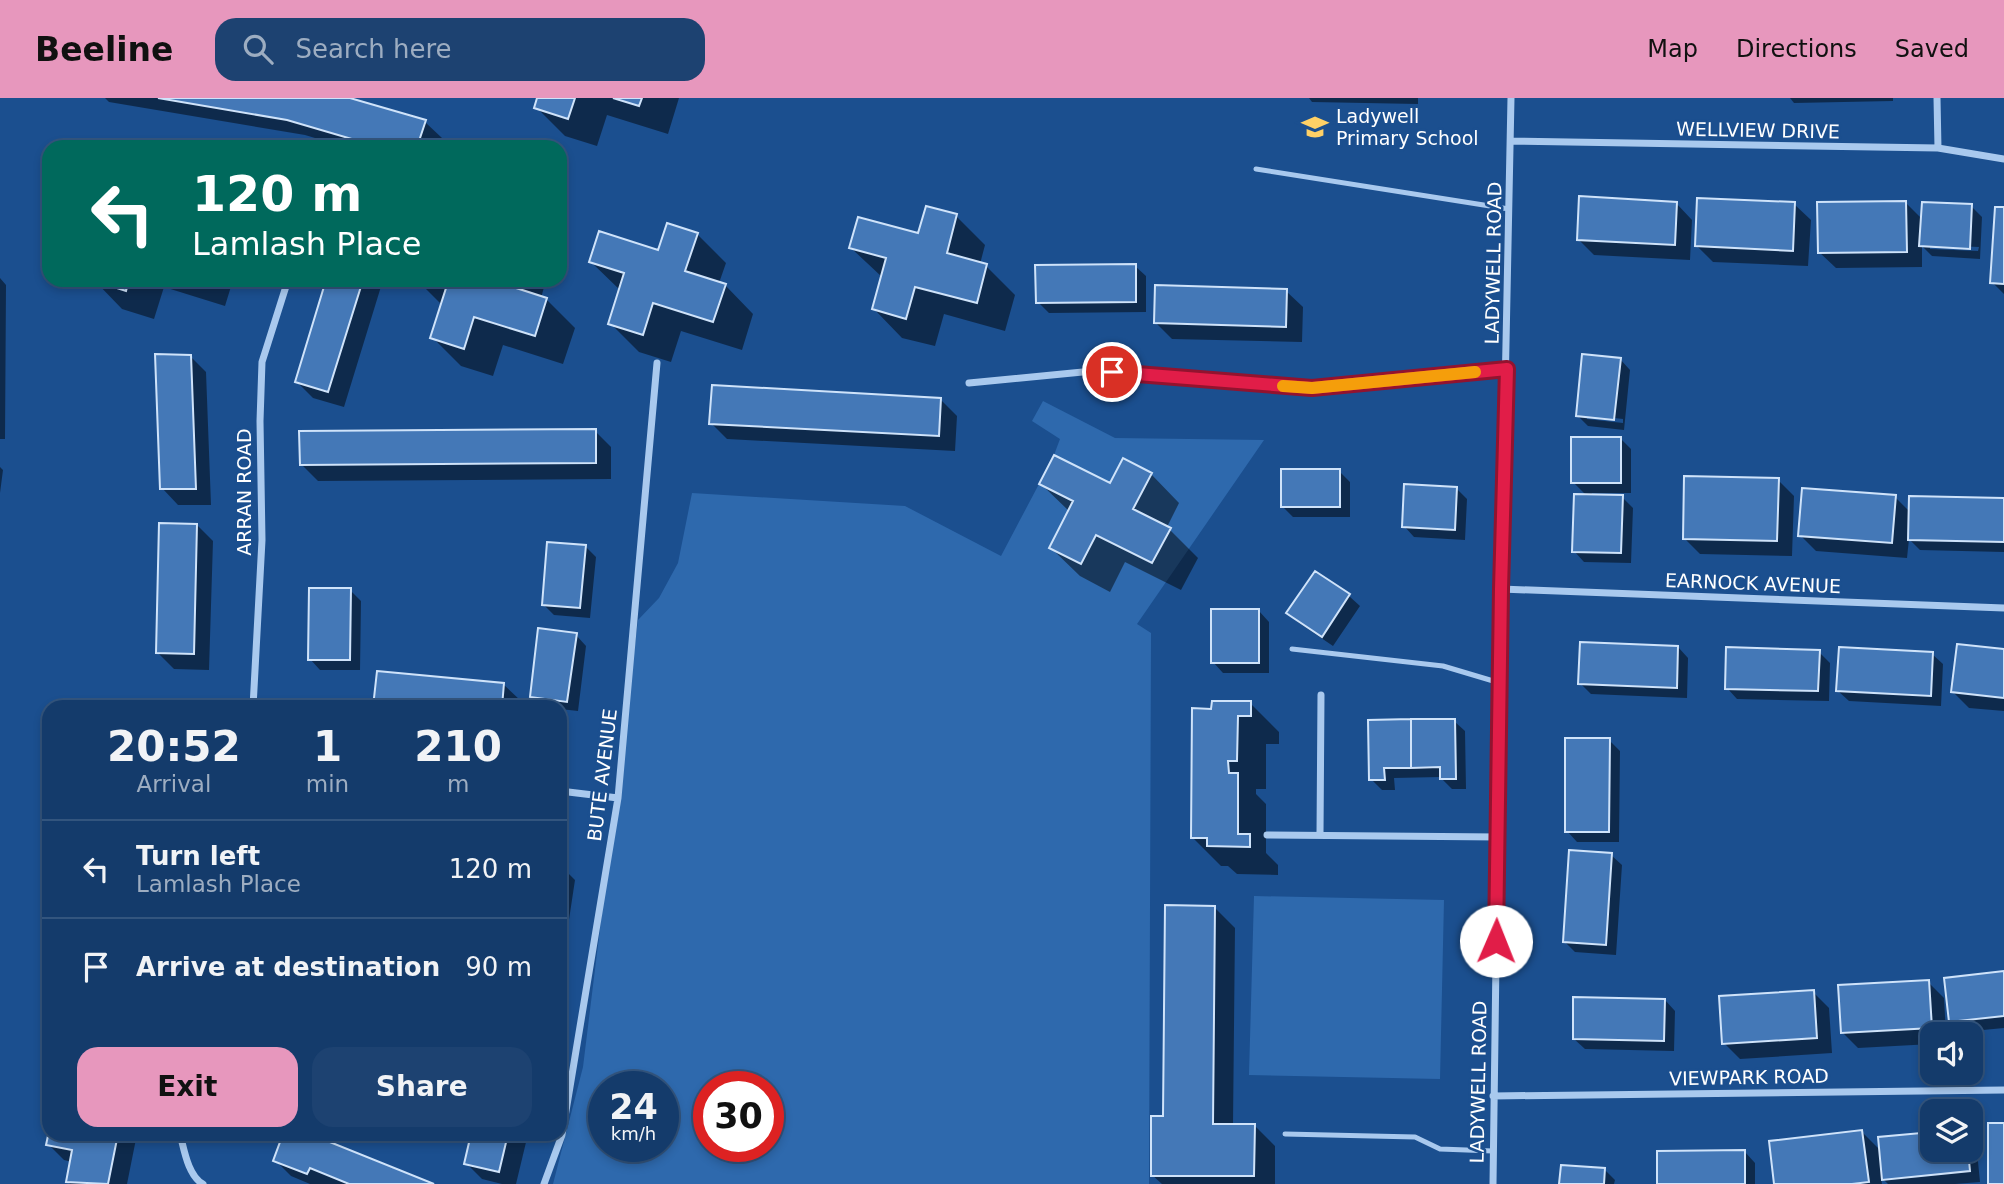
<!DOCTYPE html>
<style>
:root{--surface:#143b6b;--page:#1d4271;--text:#f1f3f6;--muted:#9dadc1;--line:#33557e;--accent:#e797bd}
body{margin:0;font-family:"DejaVu Sans",sans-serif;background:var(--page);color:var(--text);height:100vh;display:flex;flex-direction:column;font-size:26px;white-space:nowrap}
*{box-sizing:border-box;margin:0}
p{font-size:23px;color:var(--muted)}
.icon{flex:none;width:38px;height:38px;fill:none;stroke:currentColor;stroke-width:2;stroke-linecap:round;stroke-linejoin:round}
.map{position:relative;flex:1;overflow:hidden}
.drawer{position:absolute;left:42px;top:602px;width:525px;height:441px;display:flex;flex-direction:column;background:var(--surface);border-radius:21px;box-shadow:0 4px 10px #0003,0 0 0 2px var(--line)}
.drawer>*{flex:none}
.guide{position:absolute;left:42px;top:42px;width:525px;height:147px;border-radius:21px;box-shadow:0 4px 10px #0003,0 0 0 2px var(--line);background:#00695c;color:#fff;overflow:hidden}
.buttons{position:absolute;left:1920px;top:924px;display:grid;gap:14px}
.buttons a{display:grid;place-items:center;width:63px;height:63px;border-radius:14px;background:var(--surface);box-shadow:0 4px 10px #0003,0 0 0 2px var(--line);font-size:35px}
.speed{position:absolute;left:588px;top:973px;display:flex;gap:14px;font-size:35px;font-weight:700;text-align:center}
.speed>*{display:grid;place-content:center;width:91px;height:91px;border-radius:50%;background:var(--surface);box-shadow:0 4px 10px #0003,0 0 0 2px var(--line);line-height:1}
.speed small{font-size:18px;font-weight:400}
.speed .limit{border:10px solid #d22;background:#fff;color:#111}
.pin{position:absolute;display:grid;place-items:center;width:60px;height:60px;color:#fff;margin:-30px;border:4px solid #fff;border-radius:50%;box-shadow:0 2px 7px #0007}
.me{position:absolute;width:77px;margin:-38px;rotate:1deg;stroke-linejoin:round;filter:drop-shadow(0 0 5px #0008)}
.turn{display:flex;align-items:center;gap:24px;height:147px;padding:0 35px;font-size:32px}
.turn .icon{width:91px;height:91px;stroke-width:2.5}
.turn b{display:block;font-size:49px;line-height:60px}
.eta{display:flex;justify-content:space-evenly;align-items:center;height:119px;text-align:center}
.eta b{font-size:42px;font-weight:600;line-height:49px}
.action{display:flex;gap:14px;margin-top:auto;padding:14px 35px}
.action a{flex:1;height:80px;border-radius:21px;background:var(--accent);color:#111;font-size:28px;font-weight:600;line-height:80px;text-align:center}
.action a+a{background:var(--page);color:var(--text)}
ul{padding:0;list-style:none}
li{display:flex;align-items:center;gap:21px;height:98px;padding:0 35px;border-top:2px solid var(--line)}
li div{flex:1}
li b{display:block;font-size:26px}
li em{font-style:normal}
header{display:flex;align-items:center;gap:42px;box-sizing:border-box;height:98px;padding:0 35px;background:var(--accent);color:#111}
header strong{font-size:33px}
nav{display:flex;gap:38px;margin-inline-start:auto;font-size:24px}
.search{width:490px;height:63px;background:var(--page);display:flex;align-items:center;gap:18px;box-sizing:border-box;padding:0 24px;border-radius:21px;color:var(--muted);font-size:26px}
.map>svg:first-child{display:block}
</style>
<header>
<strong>Beeline</strong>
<div class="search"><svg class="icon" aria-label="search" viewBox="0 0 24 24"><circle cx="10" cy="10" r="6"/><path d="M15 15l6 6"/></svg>Search here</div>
<nav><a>Map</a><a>Directions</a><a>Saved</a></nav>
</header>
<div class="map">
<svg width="2004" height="1086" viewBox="0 0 2004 1086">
<rect width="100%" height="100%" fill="#1b4f8f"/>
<!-- green -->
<path fill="#2e69ad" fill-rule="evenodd" d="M 1043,303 L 1115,340 L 1264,342 L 1137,526 L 1151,535 L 1149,1086 L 553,1086 L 583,969 L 638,522 L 659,500 L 678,465 L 692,395 L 905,408 L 1001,458 L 1039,386 L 1073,403 L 1049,450 L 1081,466 L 1096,437 L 1151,465 L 1171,430 L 1133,411 L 1151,375 L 1123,360 L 1110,385 L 1054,357 L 1060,341 L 1032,323 ZM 604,989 L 663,989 L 663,1048 L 604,1048 ZM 709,989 L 768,989 L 768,1048 L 709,1048 Z
M 1254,798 L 1444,802 L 1440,981 L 1249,977 Z"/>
<!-- shadow -->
<path fill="#0007" fill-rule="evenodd" d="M 105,0 L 343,0 L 425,24 L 442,40 L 438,49 L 345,49 L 305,37 L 109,4 Z
M 539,0 L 679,0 L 668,36 L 607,17 L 597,48 L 565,38 L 536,9 Z
M 1309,0 L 1418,0 L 1418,6 L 1312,4 Z
M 1790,0 L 1893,0 L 1893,3 L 1794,5 Z
M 1905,104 L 1922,121 L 1971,108 L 1982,119 L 1980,161 L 1932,158 L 1922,148 L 1922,169 L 1836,170 L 1819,154 ZM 1930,147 L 1979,149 L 1978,153 L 1930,151 Z
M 1676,105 L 1692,122 L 1690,162 L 1594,157 L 1578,141 Z
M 1794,106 L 1811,122 L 1808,168 L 1713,164 L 1697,148 Z
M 2004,111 L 2004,196 L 1992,184 Z
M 956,118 L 985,147 L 980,166 L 986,168 L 1015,197 L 1005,233 L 944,216 L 935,248 L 902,240 L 874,211 L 882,179 L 851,150 L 919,137 Z
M 697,136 L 726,165 L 719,185 L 725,187 L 753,216 L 742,252 L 681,233 L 671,264 L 639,254 L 610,225 L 621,193 L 591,164 L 659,154 Z
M 1135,168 L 1146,178 L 1146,214 L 1049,215 L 1038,204 Z
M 0,180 L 6,187 L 5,341 L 0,341 Z
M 94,182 L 233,182 L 225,208 L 164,189 L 154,221 L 122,211 Z
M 328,182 L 383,182 L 344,309 L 313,300 L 297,284 Z
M 417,182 L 546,182 L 541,200 L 546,201 L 575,230 L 563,266 L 503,247 L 493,278 L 461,268 L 432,239 L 442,207 Z
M 1286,193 L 1303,209 L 1302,244 L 1172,241 L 1156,225 Z
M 190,258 L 206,274 L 211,407 L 178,407 L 162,390 Z
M 1620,261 L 1630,272 L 1624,332 L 1588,328 L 1577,317 ZM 1587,317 L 1623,321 L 1623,325 L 1587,321 Z
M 941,302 L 957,318 L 955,353 L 727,341 L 711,325 Z
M 595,333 L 611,349 L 611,381 L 318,383 L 302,367 Z
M 1620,340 L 1631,351 L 1631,395 L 1592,395 L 1591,398 L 1622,399 L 1633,410 L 1631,465 L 1584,464 L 1574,453 L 1587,398 L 1573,384 Z
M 0,369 L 3,372 L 0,395 Z
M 1339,373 L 1350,384 L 1350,419 L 1293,419 L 1283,409 Z
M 1151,376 L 1179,405 L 1167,429 L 1198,460 L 1181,492 L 1125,464 L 1110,494 L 1080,478 L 1051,450 L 1070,414 L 1041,386 L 1110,387 Z
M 1778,382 L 1794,398 L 1792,458 L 1700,456 L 1684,440 Z
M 1456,390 L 1467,401 L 1465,442 L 1414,439 L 1404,428 Z
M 1895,399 L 1910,414 L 2004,402 L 2004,454 L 1920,452 L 1909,441 L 1907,460 L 1816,453 L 1800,437 Z
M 197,427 L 213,443 L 209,572 L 174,571 L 158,555 Z
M 585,448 L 596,459 L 590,520 L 554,517 L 543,506 Z
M 1316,475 L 1349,498 L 1360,508 L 1333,548 L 1299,525 L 1288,515 Z
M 350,492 L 361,503 L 360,572 L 320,572 L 310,561 Z
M 1259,513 L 1269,524 L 1269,575 L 1223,575 L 1213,564 Z
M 576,537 L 586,548 L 578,613 L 560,611 L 560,609 L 542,609 L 532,598 Z
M 1678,549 L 1688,560 L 1687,600 L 1591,596 L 1580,585 Z
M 2004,553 L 2004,613 L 1969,610 L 1953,594 Z
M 1819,554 L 1830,565 L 1829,603 L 1737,601 L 1727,590 Z
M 1932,556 L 1943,566 L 1941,608 L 1849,603 L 1838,593 Z
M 503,586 L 520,602 L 519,609 L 375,609 Z
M 1250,605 L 1279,634 L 1279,646 L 1266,646 L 1266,691 L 1256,691 L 1256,696 L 1266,706 L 1266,755 L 1278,767 L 1278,777 L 1237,776 L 1228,768 L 1221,768 L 1192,739 L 1213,612 Z
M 1454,623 L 1465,633 L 1466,691 L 1452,691 L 1440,679 L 1394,680 L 1395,692 L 1382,692 L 1371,681 L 1370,624 Z
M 1609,642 L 1620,653 L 1619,744 L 1577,744 L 1567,733 Z
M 1611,757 L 1622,767 L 1616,857 L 1575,854 L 1564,843 Z
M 560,767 L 575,782 L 560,881 Z
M 1214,809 L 1235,830 L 1233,1027 L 1254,1027 L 1275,1048 L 1275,1086 L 1162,1086 L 1152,1077 Z
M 2004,875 L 2004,930 L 1962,934 L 1951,923 Z
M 1928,884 L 1944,900 L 1946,936 L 1932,936 L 1932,946 L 1858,950 L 1842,934 Z
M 1813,894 L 1829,910 L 1832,955 L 1740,961 L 1724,945 Z
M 1665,902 L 1675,913 L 1674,953 L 1585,951 L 1574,941 Z
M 1862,1034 L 1881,1053 L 1932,1036 L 1932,1052 L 1970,1052 L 1970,1037 L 1976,1043 L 1980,1084 L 1955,1086 L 1888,1086 L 1881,1079 L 1882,1086 L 1776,1086 Z
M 50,1036 L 137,1036 L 127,1086 L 70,1086 L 68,1084 L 72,1064 L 64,1062 L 48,1046 Z
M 285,1036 L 306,1036 L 430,1086 L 310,1086 L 291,1078 L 275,1062 Z
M 473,1036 L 528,1036 L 516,1086 L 502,1086 L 482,1081 L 466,1065 Z
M 1745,1054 L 1755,1065 L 1755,1086 L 1659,1086 Z
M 1604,1071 L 1615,1082 L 1614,1086 L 1561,1086 Z"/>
<!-- building -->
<path fill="#4478b7" stroke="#cfe3fa" stroke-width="2" d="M 158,0 L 350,0 L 426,22 L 417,49 L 379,49 L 287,22 Z
M 537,0 L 575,0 L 568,21 L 534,10 Z
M 613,0 L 642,0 L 639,8 Z
M 1579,98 L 1677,104 L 1675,147 L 1577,142 Z
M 1697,100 L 1795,104 L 1793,153 L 1695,148 Z
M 1906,103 L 1907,154 L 1818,155 L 1817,104 Z
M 1922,104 L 1972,106 L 1970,151 L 1919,148 Z
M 926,108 L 957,116 L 947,155 L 987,166 L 977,205 L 915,189 L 906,221 L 872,211 L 886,160 L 849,150 L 858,119 L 918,135 Z
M 1995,109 L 2004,109 L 2004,186 L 1990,185 Z
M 667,125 L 698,135 L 685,173 L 726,186 L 713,224 L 653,205 L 643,237 L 608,226 L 624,175 L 589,164 L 599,133 L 658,152 Z
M 1136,166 L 1136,204 L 1036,205 L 1035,167 Z
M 92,182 L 129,182 L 126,193 Z
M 326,182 L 363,182 L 328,294 L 295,284 Z
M 423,182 L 509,182 L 507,187 L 547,200 L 535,238 L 474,219 L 464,251 L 430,240 L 446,190 Z
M 1155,187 L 1287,191 L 1286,229 L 1154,225 Z
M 155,256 L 191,257 L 196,391 L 160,391 Z
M 1582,256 L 1621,260 L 1614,322 L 1576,318 Z
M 712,287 L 941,300 L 939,338 L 709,326 Z
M 596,331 L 596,365 L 300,367 L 299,333 Z
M 1571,339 L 1621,339 L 1621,385 L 1571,385 Z
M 1054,357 L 1110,385 L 1123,360 L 1152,375 L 1133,411 L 1171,430 L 1152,465 L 1096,437 L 1081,466 L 1049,450 L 1073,403 L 1039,386 Z
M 1281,371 L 1340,371 L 1340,409 L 1281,409 Z
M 1684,378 L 1779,380 L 1777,443 L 1683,441 Z
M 1404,386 L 1457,389 L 1455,432 L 1402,429 Z
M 1802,390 L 1896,397 L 1892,445 L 1798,438 Z
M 1574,396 L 1623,397 L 1621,455 L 1572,454 Z
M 1909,398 L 2004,400 L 2004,444 L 1908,442 Z
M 159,425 L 197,426 L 194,556 L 156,555 Z
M 547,444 L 586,447 L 580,510 L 542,507 Z
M 1315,473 L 1350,496 L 1322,539 L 1286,515 Z
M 309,490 L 351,490 L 350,562 L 308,562 Z
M 1211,511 L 1259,511 L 1259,565 L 1211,565 Z
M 538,530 L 577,535 L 567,604 L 530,599 Z
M 1580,544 L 1678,548 L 1677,590 L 1578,586 Z
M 1957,546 L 2004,551 L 2004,600 L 1951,594 Z
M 1726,549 L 1820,552 L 1818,593 L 1725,591 Z
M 1839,549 L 1933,554 L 1931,598 L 1836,593 Z
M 377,573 L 504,585 L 502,609 L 373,609 Z
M 1212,603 L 1251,603 L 1251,618 L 1238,618 L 1237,663 L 1228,663 L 1229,675 L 1238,675 L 1238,736 L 1250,736 L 1250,749 L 1207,748 L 1207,740 L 1191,740 L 1192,610 L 1211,611 Z
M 153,604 L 198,609 L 153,609 Z
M 1411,621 L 1455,621 L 1456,681 L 1440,681 L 1440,669 L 1411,670 Z
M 1411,621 L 1411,670 L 1384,670 L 1385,682 L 1369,682 L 1368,622 Z
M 1565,640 L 1610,640 L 1609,734 L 1565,734 Z
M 1569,752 L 1612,755 L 1606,847 L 1563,844 Z
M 1165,807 L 1215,808 L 1213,1026 L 1255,1026 L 1254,1078 L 1151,1078 L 1151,1018 L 1163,1018 Z
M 2004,873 L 2004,918 L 1949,924 L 1944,880 Z
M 1929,882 L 1932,930 L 1841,935 L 1838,887 Z
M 1814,892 L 1817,940 L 1722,946 L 1719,898 Z
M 1573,899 L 1665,901 L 1664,943 L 1573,941 Z
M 1988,1025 L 2004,1025 L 2004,1086 L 1988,1086 Z
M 1862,1032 L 1869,1084 L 1852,1086 L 1774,1086 L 1769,1043 Z
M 49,1033 L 49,1036 L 118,1036 L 108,1086 L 66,1084 L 72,1052 L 46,1047 Z
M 1932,1034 L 1932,1052 L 1968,1052 L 1970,1073 L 1882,1082 L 1878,1039 Z
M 283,1036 L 310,1036 L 434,1086 L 349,1086 L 310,1070 L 307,1076 L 273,1063 Z
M 471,1036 L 508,1036 L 499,1074 L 464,1066 Z
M 1745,1052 L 1745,1086 L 1657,1086 L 1657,1053 Z
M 1561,1067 L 1605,1070 L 1604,1086 L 1559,1086 Z"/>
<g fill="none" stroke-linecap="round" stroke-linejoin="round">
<!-- service -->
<path stroke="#a9c9ee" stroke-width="5" d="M 1256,71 L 1509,111
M 1292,551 L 1443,568 L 1500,585
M 1285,1036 L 1415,1039 L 1440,1051 L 1493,1053"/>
<!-- minor -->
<path stroke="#a9c9ee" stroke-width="7" d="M 1937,0 L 1938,50
M 1511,43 L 1938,50 L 2004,61
M 560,60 L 562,59
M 969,285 L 1093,273 L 1312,290 L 1507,271
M 1501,491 L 2004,510
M 253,609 L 262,442 L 260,323 L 262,264 L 288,182
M 560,693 L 618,700
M 1267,737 L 1498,739
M 1320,737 L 1321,597
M 1493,998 L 2004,992
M 180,1036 C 184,1051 188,1078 203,1086
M 544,1086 L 562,1037 L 618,700 L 657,265
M 1493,1086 L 1501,491 L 1511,0"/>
</g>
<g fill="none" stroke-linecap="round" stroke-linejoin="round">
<!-- route casing -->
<g stroke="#92132f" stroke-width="18">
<path id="route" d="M 1112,274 L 1312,290 L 1507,271 L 1501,491 L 1496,843"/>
</g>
<!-- route -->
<use href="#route" stroke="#e11d48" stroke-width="12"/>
<!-- slow -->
<path stroke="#f59e0b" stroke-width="12" d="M 1283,288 L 1312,290 L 1475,274"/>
</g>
<!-- icons -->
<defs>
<g id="school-bare" transform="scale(2.1)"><path d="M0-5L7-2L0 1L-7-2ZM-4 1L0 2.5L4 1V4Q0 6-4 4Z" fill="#ffd166" stroke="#1b4f8f" stroke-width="2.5" paint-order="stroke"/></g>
</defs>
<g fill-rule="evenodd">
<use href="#school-bare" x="1315" y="29"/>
</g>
<g text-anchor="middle" stroke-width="5" stroke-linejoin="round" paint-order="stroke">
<!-- poi labels -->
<g font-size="19" fill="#fff" stroke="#1b4f8f" text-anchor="start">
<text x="1336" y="25">Ladywell<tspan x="1336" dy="22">Primary School</tspan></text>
</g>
<!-- street labels -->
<g font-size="19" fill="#fff" stroke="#1b4f8f">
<text transform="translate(1758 32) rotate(1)" y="7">WELLVIEW DRIVE</text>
<text transform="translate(1493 165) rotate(-89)" y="7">LADYWELL ROAD</text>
<text transform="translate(244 394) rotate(-90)" y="7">ARRAN ROAD</text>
<text transform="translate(1753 485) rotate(2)" y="7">EARNOCK AVENUE</text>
<text transform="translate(602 677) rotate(-83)" y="7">BUTE AVENUE</text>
<text transform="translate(1749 979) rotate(-1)" y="7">VIEWPARK ROAD</text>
<text transform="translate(1478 984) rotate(-89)" y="7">LADYWELL ROAD</text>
</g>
</g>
</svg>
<div class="buttons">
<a><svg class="icon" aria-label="sound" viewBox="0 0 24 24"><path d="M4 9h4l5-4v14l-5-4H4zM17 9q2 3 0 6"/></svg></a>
<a><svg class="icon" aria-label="layers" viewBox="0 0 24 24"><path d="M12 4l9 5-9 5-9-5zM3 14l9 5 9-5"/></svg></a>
</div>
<div class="speed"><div>24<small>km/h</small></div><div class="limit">30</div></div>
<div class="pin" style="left:1112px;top:274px;background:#d93025"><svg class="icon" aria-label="arrive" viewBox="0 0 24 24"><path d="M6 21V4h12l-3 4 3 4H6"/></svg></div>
<svg class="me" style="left:1496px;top:843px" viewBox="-20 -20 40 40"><circle r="19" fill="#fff"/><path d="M0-13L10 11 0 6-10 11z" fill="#e11d48"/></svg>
<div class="guide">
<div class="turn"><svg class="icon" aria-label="left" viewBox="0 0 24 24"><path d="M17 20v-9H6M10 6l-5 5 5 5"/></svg><div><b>120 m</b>Lamlash Place</div></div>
</div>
<section class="drawer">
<div class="eta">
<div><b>20:52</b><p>Arrival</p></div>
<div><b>1</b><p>min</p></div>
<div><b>210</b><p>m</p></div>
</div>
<ul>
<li><svg class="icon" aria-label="left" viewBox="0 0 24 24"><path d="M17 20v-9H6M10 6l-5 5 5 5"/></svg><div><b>Turn left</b><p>Lamlash Place</p></div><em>120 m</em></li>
<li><svg class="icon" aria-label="arrive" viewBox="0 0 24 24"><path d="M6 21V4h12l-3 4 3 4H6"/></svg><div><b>Arrive at destination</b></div><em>90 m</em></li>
</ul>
<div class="action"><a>Exit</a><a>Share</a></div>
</section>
</div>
